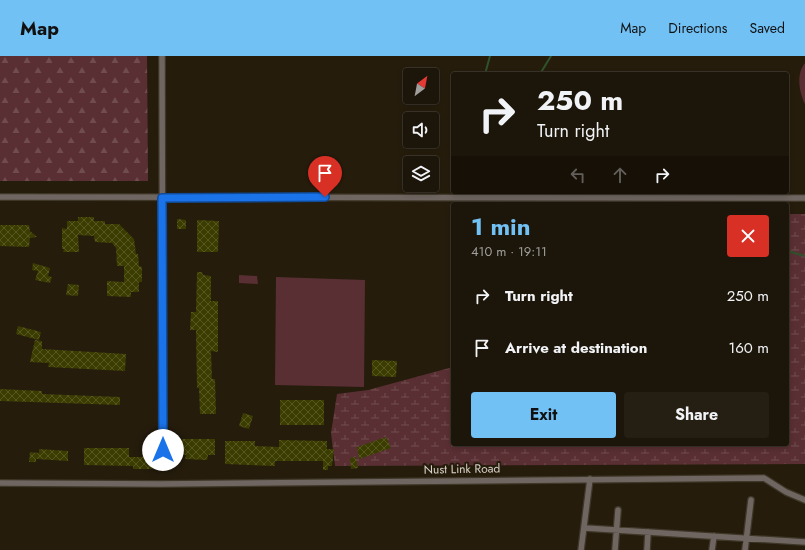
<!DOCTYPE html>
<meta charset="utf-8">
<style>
:root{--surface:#1c1509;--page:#251e12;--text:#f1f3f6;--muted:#a09f9c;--line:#3a342a;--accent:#71c1f5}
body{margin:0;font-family:Jost,sans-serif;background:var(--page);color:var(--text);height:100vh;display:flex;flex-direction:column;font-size:15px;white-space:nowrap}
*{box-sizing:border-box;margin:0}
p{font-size:13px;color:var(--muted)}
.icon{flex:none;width:22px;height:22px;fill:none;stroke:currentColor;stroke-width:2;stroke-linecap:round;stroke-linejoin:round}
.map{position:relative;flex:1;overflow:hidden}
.details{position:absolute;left:451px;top:146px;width:338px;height:244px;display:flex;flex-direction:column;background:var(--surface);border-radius:4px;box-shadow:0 2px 6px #0003,0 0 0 1px var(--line)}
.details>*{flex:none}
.hud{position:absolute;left:451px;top:16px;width:338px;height:122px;border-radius:4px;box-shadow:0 2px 6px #0003,0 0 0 1px var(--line);background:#1c1509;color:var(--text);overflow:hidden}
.needle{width:26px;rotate:32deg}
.tools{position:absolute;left:403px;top:12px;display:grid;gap:8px}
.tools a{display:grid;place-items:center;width:36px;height:36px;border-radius:4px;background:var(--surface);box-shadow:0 2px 6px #0003,0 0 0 1px var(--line);font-size:20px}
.pin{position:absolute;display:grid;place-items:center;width:34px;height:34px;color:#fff;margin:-41px -17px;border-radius:50% 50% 50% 0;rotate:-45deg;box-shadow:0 0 4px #0007}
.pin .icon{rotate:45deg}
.me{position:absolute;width:44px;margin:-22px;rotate:0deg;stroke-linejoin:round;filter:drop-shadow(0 0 3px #0008)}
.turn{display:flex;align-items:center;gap:14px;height:84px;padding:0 20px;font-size:18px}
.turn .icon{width:52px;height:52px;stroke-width:2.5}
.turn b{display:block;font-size:28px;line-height:34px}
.lanes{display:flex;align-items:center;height:38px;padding:0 20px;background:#0003;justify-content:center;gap:20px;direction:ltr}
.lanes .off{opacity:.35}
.round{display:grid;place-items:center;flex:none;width:42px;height:42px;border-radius:4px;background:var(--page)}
.overview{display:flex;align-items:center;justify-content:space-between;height:68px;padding:0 20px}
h1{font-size:24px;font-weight:700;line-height:30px;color:var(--accent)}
.action{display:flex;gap:8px;margin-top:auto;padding:8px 20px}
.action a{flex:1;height:46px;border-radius:4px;background:var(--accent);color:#111;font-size:16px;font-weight:700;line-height:46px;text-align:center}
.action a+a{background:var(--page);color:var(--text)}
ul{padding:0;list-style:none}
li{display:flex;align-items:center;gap:12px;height:52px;padding:0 20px}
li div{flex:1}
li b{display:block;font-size:15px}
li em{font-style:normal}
header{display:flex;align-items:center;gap:24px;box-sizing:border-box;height:56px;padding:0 20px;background:var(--accent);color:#111}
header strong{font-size:19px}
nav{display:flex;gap:22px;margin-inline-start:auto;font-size:14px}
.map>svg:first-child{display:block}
</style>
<header>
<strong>Map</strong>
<nav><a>Map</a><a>Directions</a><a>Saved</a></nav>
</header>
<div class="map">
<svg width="805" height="494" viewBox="0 0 805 494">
<defs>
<pattern id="forest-firs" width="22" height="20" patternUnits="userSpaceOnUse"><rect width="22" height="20" fill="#592f33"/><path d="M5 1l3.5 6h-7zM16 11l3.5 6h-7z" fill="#704c4f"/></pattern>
<pattern id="wetland-marsh" width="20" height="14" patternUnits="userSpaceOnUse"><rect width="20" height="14" fill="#592f33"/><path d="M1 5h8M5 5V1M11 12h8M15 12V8" fill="none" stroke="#704c4f"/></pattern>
<pattern id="building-cross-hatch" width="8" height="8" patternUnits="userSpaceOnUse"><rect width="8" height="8" fill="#3b3c00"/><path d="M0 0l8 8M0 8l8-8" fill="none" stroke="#575724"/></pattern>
</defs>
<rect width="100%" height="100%" fill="#251c0c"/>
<!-- forest -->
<path fill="url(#forest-firs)" d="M 0,0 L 147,0 L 148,125 L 0,125 Z"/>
<!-- wetland -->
<path fill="url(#wetland-marsh)" d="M 787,158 L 805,158 L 805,408 L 335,410 L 331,377 L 337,338 L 368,334 L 453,311 L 453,388 L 787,388 Z"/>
<!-- green -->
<path fill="#592f33" d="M 805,7 L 805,48 C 799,36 796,18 805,7 Z
M 239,219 L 257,220 L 258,228 L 239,227 Z
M 276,221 L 365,224 L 364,331 L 275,329 Z"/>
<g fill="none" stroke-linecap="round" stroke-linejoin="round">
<!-- stream -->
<path stroke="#2e532b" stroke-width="2" d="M 485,18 L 490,0
M 540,18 L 551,0
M 787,195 L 805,200"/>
</g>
<!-- building -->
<path fill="url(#building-cross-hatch)" d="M 78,161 L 94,161 L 94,165 L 105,165 L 105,168 L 119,168 L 134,183 L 136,198 L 138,198 L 139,210 L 142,211 L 142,226 L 139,226 L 139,236 L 131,236 L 131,241 L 107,240 L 107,225 L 124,226 L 124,210 L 117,210 L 116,192 L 112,187 L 95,186 L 94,180 L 78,179 L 79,196 L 63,196 L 64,193 L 62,193 L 62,172 L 67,173 L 67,165 L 78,165 Z
M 177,163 L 186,164 L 186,173 L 177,173 Z
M 197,164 L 219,165 L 218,196 L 197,196 Z
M 0,169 L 29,169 L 30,175 L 37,181 L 30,182 L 29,191 L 0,190 Z
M 33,207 L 50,212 L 48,220 L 52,221 L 50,227 L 35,224 L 38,215 L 32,214 Z
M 197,216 L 202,216 L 203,219 L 211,220 L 211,245 L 218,245 L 218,296 L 211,295 L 212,323 L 215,323 L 216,358 L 200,358 L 199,332 L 197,332 L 196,274 L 190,274 L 191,256 L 196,256 Z
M 68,228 L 79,229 L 78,240 L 66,239 Z
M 18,270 L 41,276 L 39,284 L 16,278 Z
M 35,284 L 42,285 L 42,293 L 126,298 L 125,315 L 48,311 L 49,307 L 30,306 Z
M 372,304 L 397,305 L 396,321 L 372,320 Z
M 0,333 L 42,335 L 42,338 L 120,341 L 120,349 L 0,345 Z
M 280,344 L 324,344 L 324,369 L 280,369 Z
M 243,357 L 253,360 L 249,373 L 239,370 Z
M 386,381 L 391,392 L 359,403 L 357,391 Z
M 178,383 L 215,383 L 215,399 L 208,399 L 207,404 L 185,403 L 186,399 L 178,399 Z
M 279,384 L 327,385 L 327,393 L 334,393 L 332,410 L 328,410 L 328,414 L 323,414 L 323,405 L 275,405 L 275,410 L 225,408 L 225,385 L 255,385 L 255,390 L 279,391 Z
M 143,391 L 153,392 L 154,413 L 133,413 L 133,410 L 84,409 L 84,392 L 129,392 L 129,401 L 142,401 Z
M 39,393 L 68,395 L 68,405 L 36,403 L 36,406 L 29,406 L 30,396 L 39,397 Z
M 356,401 L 358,412 L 351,413 L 350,402 Z"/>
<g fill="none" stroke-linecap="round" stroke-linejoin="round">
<!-- minor casing -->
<g stroke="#3e3627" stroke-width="8">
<path id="minor" d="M 162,0 L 163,408
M 0,141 L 805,142
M 0,427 L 160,428 L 764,422 L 786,436 L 805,444
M 585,472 L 805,486
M 581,494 L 590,423
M 615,494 L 618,454
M 647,494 L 648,476
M 712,494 L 714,480
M 745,494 L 751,444"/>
</g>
<!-- minor -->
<use href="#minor" stroke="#6f6661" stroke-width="5.5"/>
</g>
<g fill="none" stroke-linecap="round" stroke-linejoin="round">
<!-- route casing -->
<g stroke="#114b97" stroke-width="10">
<path id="route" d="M 163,394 L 162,142 L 325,141"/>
</g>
<!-- route -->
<use href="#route" stroke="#1a73e8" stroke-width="7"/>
</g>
<g text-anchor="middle" stroke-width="4" stroke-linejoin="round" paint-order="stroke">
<!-- street labels -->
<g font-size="12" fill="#dad4ca" stroke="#251c0c">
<text transform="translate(462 413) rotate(-1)" y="4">Nust Link Road</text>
</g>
</g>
</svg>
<div class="tools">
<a><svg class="needle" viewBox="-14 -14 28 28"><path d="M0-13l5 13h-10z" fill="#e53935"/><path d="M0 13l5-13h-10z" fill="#a09f9c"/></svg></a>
<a><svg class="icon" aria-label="sound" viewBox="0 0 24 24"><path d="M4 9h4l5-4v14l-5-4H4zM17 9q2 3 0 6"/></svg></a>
<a><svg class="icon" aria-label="layers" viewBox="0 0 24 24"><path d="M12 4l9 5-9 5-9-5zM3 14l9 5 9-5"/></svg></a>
</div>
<div class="pin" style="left:325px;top:141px;background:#d93025"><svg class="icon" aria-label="arrive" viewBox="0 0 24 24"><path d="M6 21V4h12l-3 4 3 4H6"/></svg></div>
<svg class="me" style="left:163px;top:394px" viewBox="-20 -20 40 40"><circle r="19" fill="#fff"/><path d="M0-13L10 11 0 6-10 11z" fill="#1a73e8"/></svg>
<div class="hud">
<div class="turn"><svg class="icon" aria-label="right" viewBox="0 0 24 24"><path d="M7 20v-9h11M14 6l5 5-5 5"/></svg><div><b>250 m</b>Turn right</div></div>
<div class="lanes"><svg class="icon off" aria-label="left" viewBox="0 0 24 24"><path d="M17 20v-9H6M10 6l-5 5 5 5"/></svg><svg class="icon off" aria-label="ahead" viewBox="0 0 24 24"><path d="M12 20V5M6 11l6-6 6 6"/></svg><svg class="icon" aria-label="right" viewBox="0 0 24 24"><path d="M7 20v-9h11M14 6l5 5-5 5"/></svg></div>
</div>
<section class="details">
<div class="overview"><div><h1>1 min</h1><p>410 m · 19:11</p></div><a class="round" style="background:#d93025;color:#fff"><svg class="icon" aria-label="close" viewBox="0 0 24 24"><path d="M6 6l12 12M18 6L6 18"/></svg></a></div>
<ul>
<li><svg class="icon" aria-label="right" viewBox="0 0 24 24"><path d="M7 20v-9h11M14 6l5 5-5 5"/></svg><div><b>Turn right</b></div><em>250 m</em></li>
<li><svg class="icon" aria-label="arrive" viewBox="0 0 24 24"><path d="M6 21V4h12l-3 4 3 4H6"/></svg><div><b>Arrive at destination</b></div><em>160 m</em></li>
</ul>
<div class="action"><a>Exit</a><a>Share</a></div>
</section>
</div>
